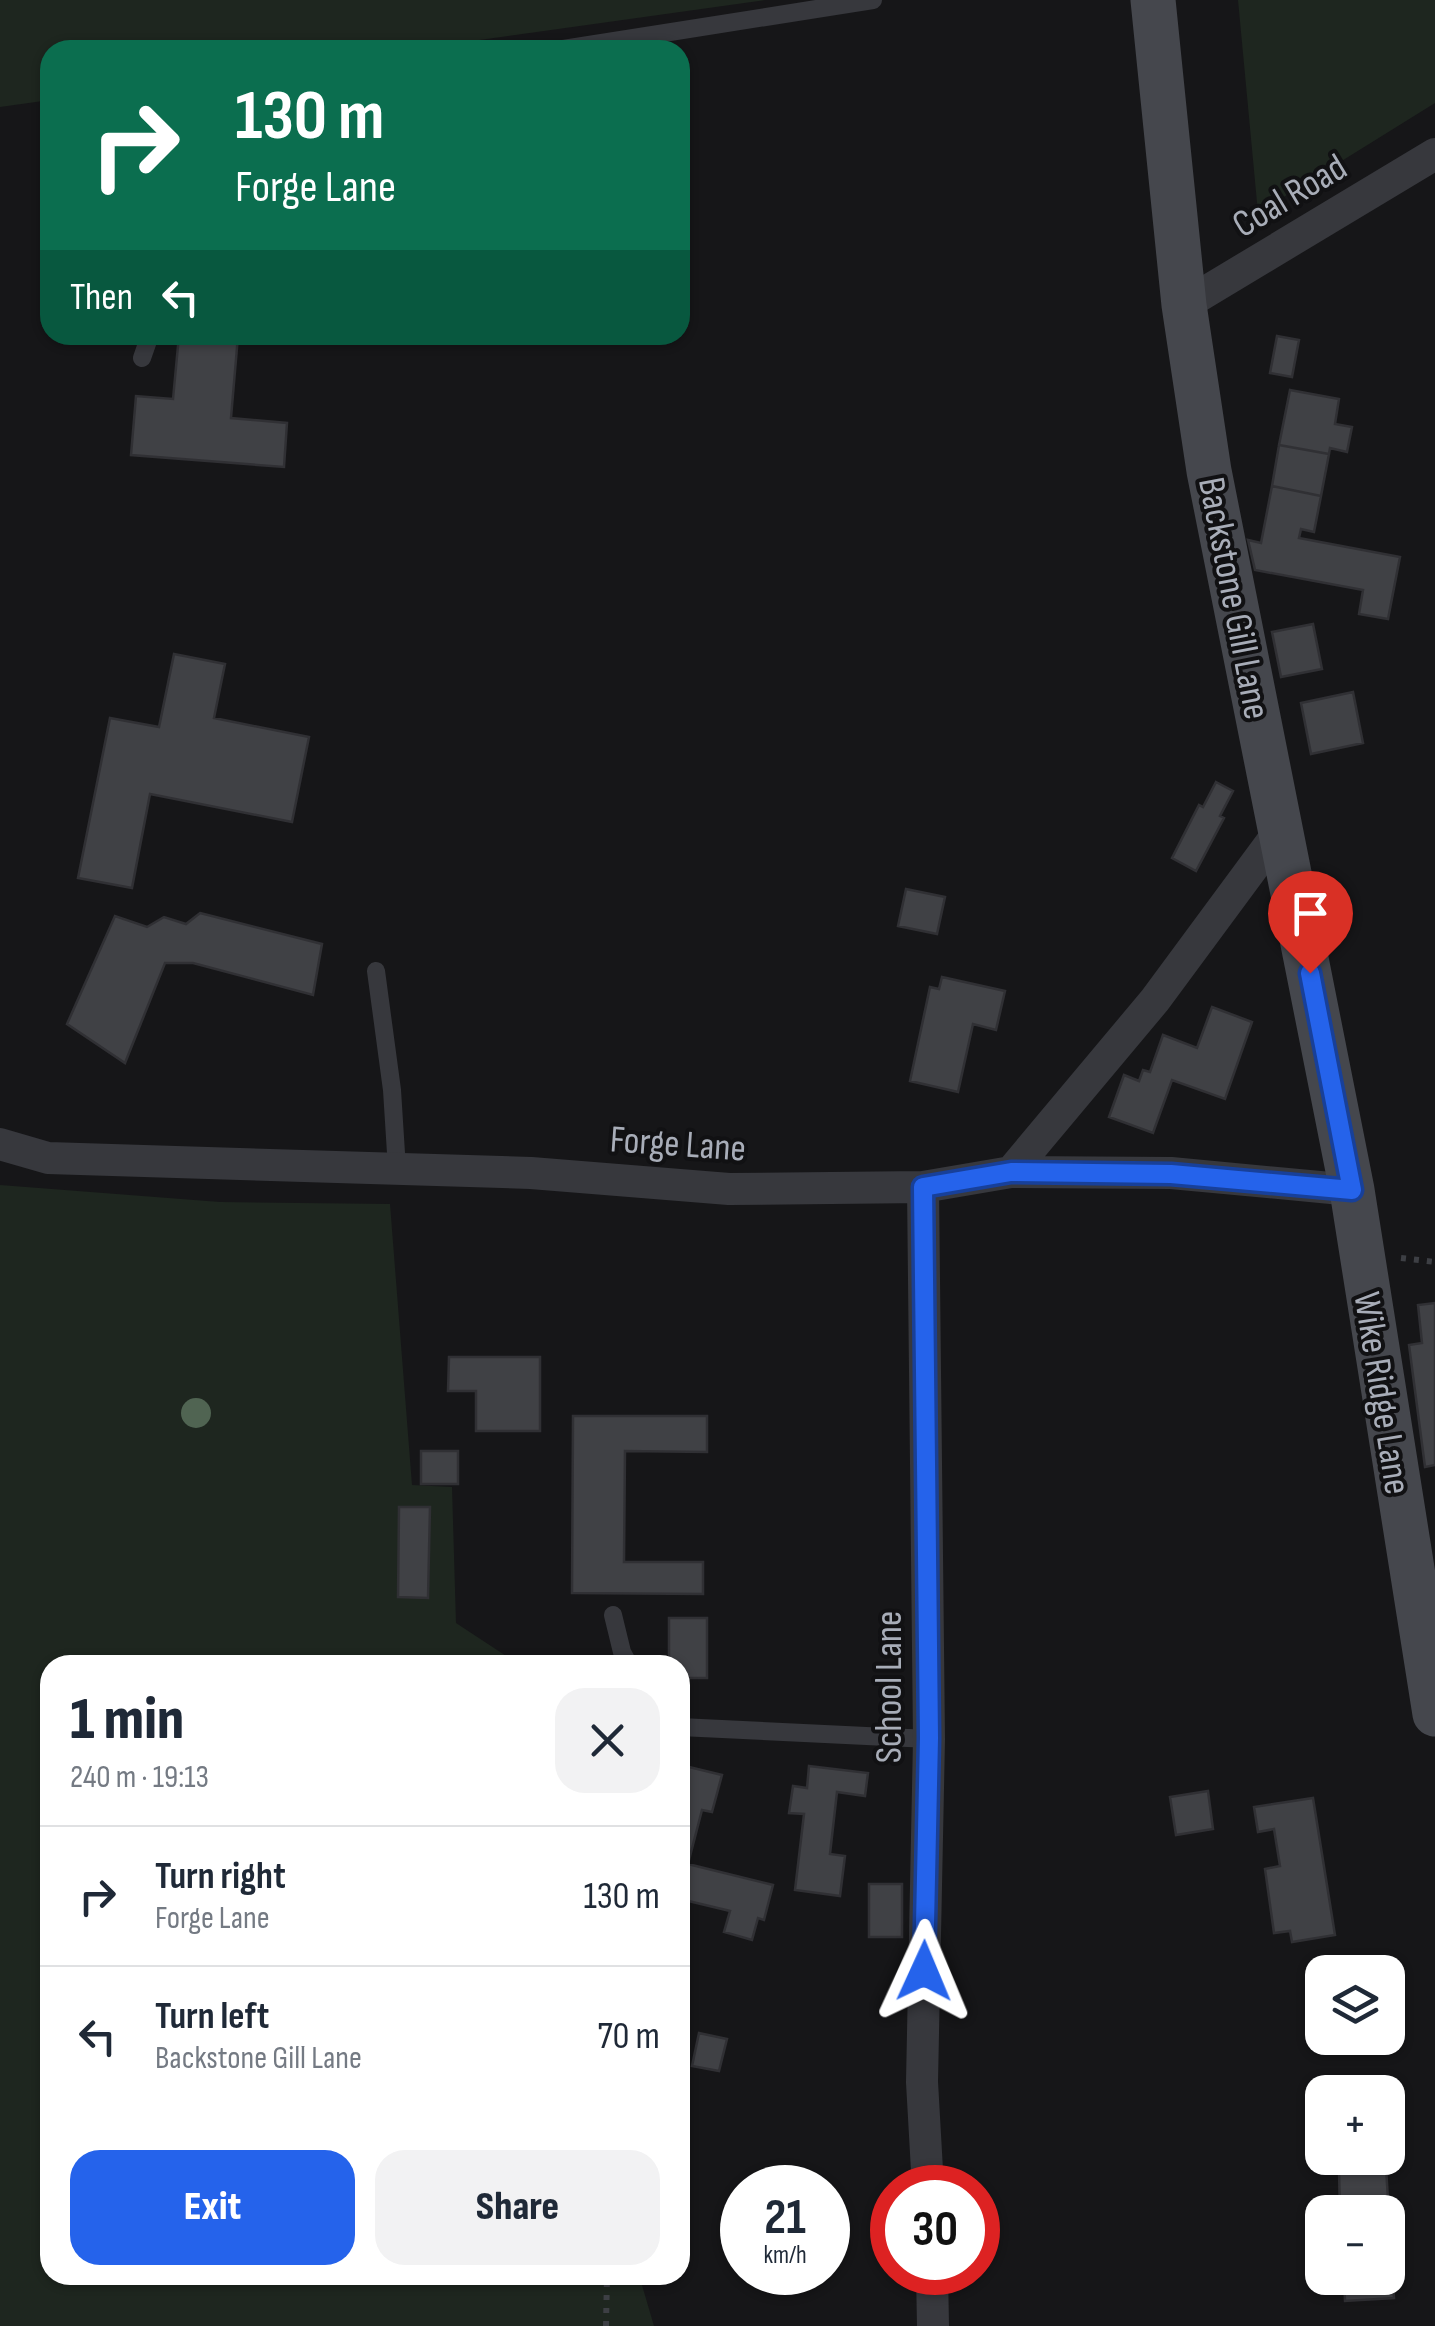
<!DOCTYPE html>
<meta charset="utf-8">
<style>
:root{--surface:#fff;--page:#f2f2f3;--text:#1f2937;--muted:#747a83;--line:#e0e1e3;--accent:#2563eb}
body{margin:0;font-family:"Sofia Sans Condensed",sans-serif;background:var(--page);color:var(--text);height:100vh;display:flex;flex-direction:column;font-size:38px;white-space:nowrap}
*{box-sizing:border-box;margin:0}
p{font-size:32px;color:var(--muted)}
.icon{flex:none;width:55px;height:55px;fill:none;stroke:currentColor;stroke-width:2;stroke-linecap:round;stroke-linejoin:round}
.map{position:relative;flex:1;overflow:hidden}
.drawer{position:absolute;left:40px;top:1655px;width:650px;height:630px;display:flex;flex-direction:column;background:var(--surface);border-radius:30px;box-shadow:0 2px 8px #0004}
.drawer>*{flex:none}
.hud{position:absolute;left:40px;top:40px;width:650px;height:305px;border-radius:30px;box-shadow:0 2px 8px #0004;background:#0b6e4f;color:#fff;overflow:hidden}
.buttons{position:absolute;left:1305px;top:1955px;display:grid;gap:20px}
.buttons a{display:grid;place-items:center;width:100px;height:100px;border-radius:20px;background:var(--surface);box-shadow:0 2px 8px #0004;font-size:50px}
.speed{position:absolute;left:720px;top:2165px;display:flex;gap:20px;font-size:50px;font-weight:700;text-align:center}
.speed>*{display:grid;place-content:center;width:130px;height:130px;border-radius:50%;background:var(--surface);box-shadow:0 2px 8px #0004;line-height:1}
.speed small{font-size:25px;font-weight:400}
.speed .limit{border:15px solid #d22;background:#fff;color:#111}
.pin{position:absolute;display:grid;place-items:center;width:85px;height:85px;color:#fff;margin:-102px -42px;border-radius:50% 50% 50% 0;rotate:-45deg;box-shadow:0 0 10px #0007}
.pin .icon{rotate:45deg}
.me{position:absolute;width:110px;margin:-55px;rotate:1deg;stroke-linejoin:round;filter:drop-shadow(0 0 8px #0008)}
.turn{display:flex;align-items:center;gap:35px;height:210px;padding:0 30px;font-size:45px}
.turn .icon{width:130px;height:130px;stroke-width:2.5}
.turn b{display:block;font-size:70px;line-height:85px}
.then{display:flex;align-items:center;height:95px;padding:0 30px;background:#0003;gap:20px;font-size:38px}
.round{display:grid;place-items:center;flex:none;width:105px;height:105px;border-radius:30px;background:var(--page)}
.overview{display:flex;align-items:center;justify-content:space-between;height:170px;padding:0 30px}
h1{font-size:60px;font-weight:800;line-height:75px}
.action{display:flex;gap:20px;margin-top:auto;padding:20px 30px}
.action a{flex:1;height:115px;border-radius:30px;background:var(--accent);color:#fff;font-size:40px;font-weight:800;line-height:115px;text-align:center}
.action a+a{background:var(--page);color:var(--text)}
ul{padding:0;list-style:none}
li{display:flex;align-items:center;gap:30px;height:140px;padding:0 30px;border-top:2px solid var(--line)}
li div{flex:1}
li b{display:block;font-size:38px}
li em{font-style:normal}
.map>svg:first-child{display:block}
</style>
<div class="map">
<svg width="1435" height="2326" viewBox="0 0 1435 2326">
<rect width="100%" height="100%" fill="#161618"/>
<!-- green -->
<path fill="#1e261f" d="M 0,0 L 765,0 L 408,50 L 50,50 L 50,100 L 0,107 Z
M 1238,0 L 1435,0 L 1435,103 L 1258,213 Z
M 0,1185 L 220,1202 L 390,1204 L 412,1485 L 452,1487 L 456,1623 L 520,1665 L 50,1665 L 50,2275 L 639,2275 L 654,2326 L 0,2326 Z"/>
<!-- building -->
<path fill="#404145" stroke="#303034" stroke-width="2.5" d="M 179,335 L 238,336 L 231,418 L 287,423 L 284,467 L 131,455 L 136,396 L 173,399 Z
M 1277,336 L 1299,340 L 1292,377 L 1270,373 Z
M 1290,390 L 1339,399 L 1335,424 L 1352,427 L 1347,452 L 1330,448 L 1329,454 L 1279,445 Z
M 1279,445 L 1329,454 L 1321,496 L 1272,486 Z
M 1272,486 L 1321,496 L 1314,532 L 1301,529 L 1299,538 L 1400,557 L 1388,619 L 1359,614 L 1363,590 L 1255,570 L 1248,540 L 1261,543 Z
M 1313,624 L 1322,669 L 1281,677 L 1272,632 Z
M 174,654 L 225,664 L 214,718 L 309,737 L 292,822 L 150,794 L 132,888 L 78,878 L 110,718 L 159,727 Z
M 1353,692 L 1363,743 L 1311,754 L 1301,703 Z
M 1216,782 L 1233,791 L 1220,816 L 1224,818 L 1196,871 L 1172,858 L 1199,805 L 1203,807 Z
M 906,889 L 945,897 L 937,934 L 898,926 Z
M 200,913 L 322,944 L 313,995 L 193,963 L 165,963 L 125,1063 L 67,1024 L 115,916 L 147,927 L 164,917 L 186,924 Z
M 942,977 L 1005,991 L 996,1030 L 973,1024 L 958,1092 L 910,1081 L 930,987 L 939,989 Z
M 1212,1007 L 1252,1022 L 1225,1099 L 1172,1080 L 1153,1133 L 1109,1117 L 1124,1075 L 1139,1081 L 1143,1070 L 1150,1072 L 1163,1035 L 1197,1048 Z
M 1435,1303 L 1435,1465 L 1425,1467 L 1409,1345 L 1422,1343 L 1418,1305 Z
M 449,1357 L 540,1357 L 540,1431 L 476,1431 L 476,1391 L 448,1391 Z
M 573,1416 L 707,1416 L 707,1452 L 625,1451 L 624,1562 L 703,1562 L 703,1594 L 572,1593 Z
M 421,1451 L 458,1451 L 458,1484 L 421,1484 Z
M 399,1507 L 430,1507 L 428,1598 L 398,1597 Z
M 669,1618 L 707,1618 L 707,1678 L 680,1678 L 680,1665 L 669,1665 Z
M 685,1766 L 722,1775 L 712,1812 L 702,1810 L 688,1864 L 773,1885 L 764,1920 L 758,1918 L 752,1940 L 724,1932 L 730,1911 L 680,1899 L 680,1786 Z
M 809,1766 L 868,1773 L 865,1796 L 837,1792 L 830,1854 L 845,1856 L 840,1896 L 795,1890 L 804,1814 L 789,1813 L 793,1786 L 807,1788 Z
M 1208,1791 L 1213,1829 L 1176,1835 L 1170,1797 Z
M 1313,1798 L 1335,1935 L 1292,1942 L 1290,1931 L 1274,1933 L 1265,1869 L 1280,1866 L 1274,1829 L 1258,1832 L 1254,1807 Z
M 869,1884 L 902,1884 L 902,1937 L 869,1937 Z
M 699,2033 L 727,2039 L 719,2071 L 692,2066 Z
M 1347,2158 L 1379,2158 L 1386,2167 L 1394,2298 L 1345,2301 L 1344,2278 L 1388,2278 L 1388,2212 L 1340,2212 L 1339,2170 Z"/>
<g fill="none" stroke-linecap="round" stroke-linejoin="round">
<!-- path -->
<path stroke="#3d3f44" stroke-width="6" stroke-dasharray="5 8" stroke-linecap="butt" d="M 1401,1258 L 1435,1262
M 606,2326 L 607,2275"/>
<!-- lane -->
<path stroke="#37383d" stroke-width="18" d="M 557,50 L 873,0
M 142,358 L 150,335
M 376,971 L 392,1090 L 397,1169
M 613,1615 L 622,1652 L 629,1665
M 680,1727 L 929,1739"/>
<!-- street -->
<path stroke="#37383d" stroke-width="32" d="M 1184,305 L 1435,154
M 0,1144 L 48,1158 L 531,1173 L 729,1189 L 923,1187 L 1011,1172 L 1171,1173 L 1352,1190
M 1011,1172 L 1155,1000 L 1282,828
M 923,1187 L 929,1739 L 922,2082 L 928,2188
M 932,2272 L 933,2326"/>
<!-- secondary -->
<path stroke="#45474d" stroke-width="45" d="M 1153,0 L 1184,305 L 1209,471 L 1352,1190 L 1435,1714"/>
</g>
<!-- trees -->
<circle fill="#506452" cx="196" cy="1413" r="15"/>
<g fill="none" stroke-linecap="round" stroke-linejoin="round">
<!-- route casing -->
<g stroke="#184099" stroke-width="25">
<path id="route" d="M 924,1971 L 929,1738 L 923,1187 L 1011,1172 L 1171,1174 L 1352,1190 L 1310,973"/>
</g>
<!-- route -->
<use href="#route" stroke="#2563eb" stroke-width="18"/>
</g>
<g text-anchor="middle" stroke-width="8" stroke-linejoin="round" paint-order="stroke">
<!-- street labels -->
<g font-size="38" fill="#a8adb8" stroke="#111113">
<text transform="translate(1289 195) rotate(-31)" y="13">Coal Road</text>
<text transform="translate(1235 598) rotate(79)" y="13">Backstone Gill Lane</text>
<text transform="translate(678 1143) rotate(4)" y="13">Forge Lane</text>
<text transform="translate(1383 1393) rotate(81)" y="13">Wike Ridge Lane</text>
<text transform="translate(888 1687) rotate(-90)" y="13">School Lane</text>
</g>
</g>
</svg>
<div class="buttons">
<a><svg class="icon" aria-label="layers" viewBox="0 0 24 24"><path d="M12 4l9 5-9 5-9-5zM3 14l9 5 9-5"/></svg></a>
<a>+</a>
<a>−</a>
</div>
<div class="speed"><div>21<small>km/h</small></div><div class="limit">30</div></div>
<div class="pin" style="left:1310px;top:973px;background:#d93025"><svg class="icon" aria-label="arrive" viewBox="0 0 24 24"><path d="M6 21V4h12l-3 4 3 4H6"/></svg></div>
<svg class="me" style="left:924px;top:1971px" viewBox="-20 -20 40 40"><path d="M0-17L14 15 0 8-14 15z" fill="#2563eb" stroke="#fff" stroke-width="4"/></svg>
<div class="hud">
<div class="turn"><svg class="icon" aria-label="right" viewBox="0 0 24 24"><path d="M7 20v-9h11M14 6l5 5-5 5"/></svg><div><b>130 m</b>Forge Lane</div></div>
<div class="then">Then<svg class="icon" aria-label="left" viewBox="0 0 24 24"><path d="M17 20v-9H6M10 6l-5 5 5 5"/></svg></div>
</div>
<section class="drawer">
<div class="overview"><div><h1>1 min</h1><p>240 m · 19:13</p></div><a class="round"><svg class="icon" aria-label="close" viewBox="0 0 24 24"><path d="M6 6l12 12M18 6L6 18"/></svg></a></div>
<ul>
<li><svg class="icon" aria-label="right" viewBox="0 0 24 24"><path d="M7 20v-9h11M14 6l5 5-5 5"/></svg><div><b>Turn right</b><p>Forge Lane</p></div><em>130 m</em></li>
<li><svg class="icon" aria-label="left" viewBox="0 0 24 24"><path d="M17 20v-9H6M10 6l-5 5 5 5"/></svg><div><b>Turn left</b><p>Backstone Gill Lane</p></div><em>70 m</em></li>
</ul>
<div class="action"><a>Exit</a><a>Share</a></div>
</section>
</div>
